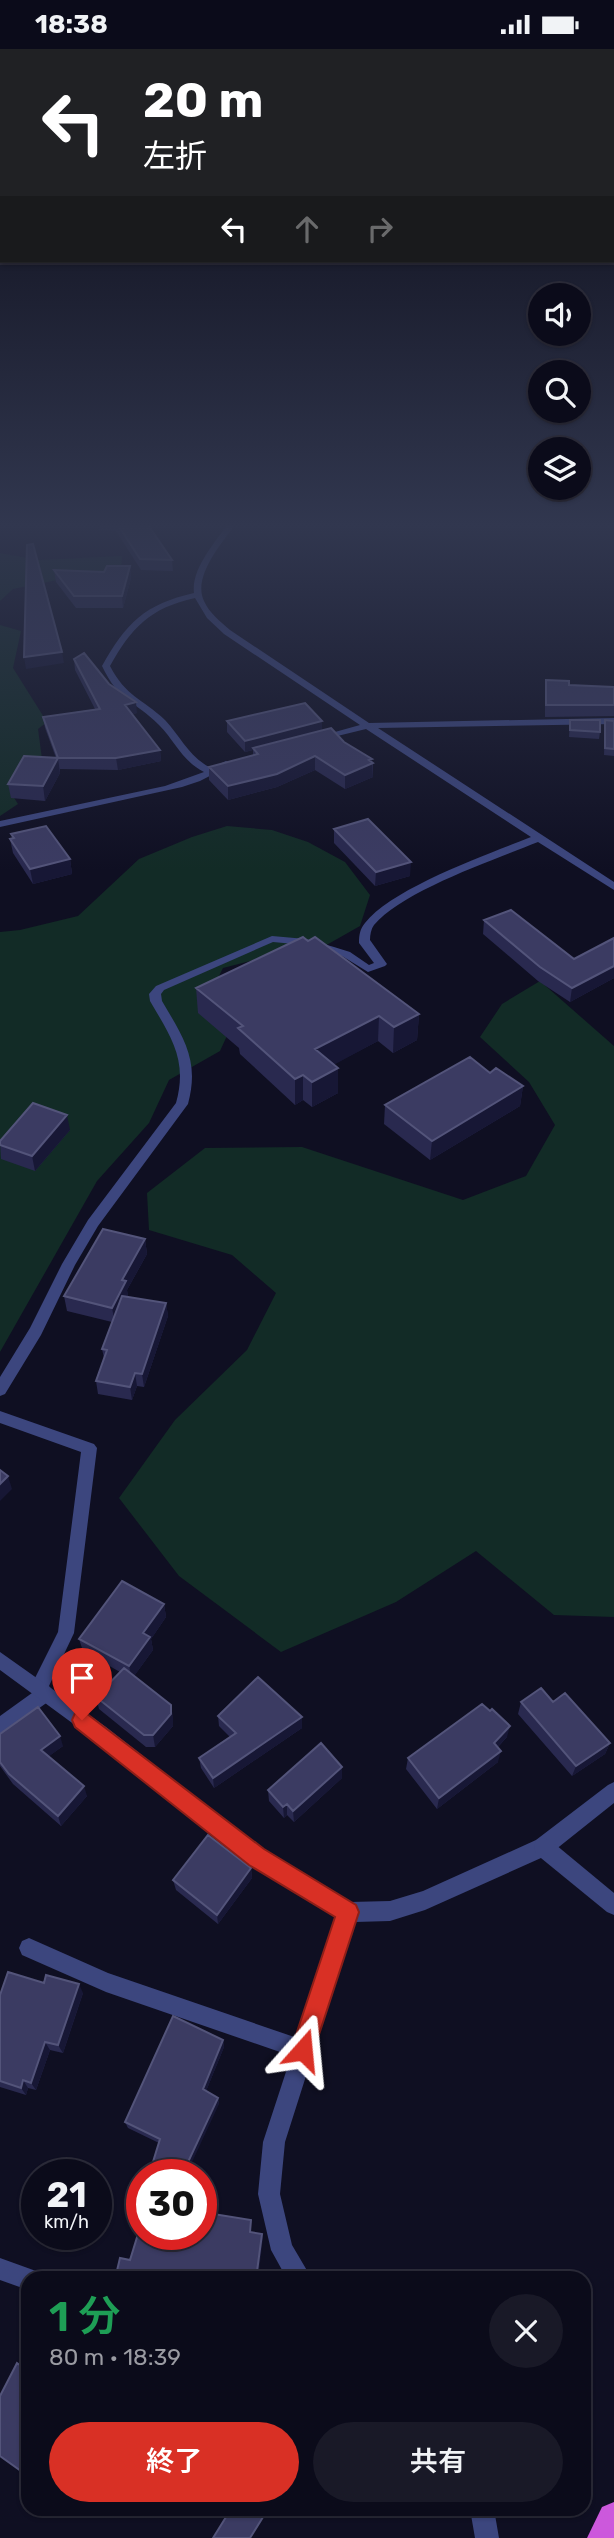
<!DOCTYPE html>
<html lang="ja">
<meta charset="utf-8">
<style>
:root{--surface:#0b0b1a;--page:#191927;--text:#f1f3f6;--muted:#9a9ba2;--line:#2b2b39;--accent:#d93025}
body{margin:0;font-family:Rubik,"Noto Sans JP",sans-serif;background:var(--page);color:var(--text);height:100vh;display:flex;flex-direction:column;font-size:26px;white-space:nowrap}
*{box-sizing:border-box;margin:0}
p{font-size:23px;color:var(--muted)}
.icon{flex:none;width:38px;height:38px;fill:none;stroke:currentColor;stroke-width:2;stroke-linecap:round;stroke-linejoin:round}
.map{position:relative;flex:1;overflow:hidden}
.sheet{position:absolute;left:21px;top:2222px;width:570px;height:245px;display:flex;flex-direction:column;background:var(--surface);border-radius:21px;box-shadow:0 2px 5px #0004,0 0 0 2px var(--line)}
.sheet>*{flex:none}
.banner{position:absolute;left:0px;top:0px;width:614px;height:214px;box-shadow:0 2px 5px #0004,0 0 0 2px var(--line);background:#202124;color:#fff;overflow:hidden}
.buttons{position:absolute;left:528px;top:234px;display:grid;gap:14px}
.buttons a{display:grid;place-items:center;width:63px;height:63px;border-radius:50%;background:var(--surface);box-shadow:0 2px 5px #0004,0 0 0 2px var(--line);font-size:35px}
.speed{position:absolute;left:21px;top:2110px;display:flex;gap:14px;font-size:35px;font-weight:700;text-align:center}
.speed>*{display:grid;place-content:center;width:91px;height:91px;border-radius:50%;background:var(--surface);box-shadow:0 2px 5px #0004,0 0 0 2px var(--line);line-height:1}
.speed small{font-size:18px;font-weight:400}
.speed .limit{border:10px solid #d22;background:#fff;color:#111}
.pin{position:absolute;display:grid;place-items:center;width:60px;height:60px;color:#fff;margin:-72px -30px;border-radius:50% 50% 50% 0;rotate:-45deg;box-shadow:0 0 7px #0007}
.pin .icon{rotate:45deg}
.me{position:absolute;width:77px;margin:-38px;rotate:18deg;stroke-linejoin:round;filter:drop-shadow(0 0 5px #0008)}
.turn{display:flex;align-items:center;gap:24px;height:147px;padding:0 28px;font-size:32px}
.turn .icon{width:91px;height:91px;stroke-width:2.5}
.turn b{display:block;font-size:49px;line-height:60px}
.lanes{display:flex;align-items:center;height:66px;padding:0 28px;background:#0003;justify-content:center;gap:35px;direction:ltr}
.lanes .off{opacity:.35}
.round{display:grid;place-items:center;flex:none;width:74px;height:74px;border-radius:37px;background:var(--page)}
.summary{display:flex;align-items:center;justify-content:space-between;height:119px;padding:0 28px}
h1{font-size:42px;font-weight:600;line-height:52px;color:#1e9e55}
.action{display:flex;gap:14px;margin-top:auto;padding:14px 28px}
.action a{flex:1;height:80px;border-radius:42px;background:var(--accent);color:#fff;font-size:28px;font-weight:600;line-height:80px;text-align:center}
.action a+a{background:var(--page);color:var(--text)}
.status{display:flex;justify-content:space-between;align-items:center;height:49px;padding:0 35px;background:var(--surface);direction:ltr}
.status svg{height:19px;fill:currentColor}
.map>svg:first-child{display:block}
</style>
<div class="status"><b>18:38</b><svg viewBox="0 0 49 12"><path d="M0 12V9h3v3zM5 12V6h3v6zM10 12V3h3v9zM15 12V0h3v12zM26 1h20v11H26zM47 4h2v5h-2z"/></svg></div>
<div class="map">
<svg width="614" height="2489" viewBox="0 0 614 2489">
<rect width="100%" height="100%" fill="#0f0f22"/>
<!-- green -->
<path fill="#122b26" d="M 0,504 L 38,511 L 122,507 L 121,523 L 67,529 L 13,540 L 0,552 Z
M 0,576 L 21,582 L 13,619 L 47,673 L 38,680 L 42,710 L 11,744 L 18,755 L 0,767 Z
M 227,777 L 272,781 L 308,793 L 345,813 L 370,846 L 360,877 L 323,898 L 286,903 L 223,919 L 207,951 L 231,978 L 220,1002 L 169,1031 L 149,1074 L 97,1132 L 0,1303 L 0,883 L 20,881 L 78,867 L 139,810 L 192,788 Z
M 540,932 L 614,997 L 614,1568 L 554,1566 L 476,1502 L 396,1553 L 281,1603 L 179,1527 L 119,1449 L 175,1371 L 247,1301 L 276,1244 L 232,1206 L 149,1181 L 147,1144 L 205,1099 L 302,1098 L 463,1151 L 526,1127 L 555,1076 L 529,1033 L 480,988 L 502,955 Z"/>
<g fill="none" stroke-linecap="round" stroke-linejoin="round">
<!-- service -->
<path fill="#3c467e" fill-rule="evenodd" d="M 0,1362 L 94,1395 L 97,1399 L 74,1584 L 49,1637 L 55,1644 L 52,1650 L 0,1687 L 0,1667 L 32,1644 L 30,1639 L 58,1583 L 81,1403 L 0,1374 Z
M 29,1889 L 108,1924 L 303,1991 L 310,1994 L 313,2001 L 310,2008 L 303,2011 L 106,1943 L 22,1906 L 19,1899 L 22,1892 Z
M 0,2209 L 36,2222 L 39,2230 L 28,2230 L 28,2241 L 0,2231 Z"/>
<!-- minor -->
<path fill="#3c467e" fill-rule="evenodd" d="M 229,473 L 237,473 C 223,493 192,527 204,552 C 209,564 221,573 230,581 L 369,674 L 614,669 L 614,675 L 378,679 L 614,833 L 614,841 L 538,793 C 496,810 402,842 374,876 C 371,880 370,886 370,891 L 387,915 L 385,917 L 368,923 L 342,907 L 305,896 L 273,893 L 164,941 L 161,945 L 162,952 C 183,988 200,1011 188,1055 L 98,1177 L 75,1216 L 41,1286 L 5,1345 L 0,1347 L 0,1328 L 30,1279 L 62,1215 L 88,1171 L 176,1054 C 188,1011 171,988 150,952 L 149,945 L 156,937 L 272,887 L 306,890 L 334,898 L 350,903 L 369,916 L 374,914 L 359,894 C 359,886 360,880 365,874 C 392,839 488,805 531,788 L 366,680 L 317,692 L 317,688 L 360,676 L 224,585 L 207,569 L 195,549 C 150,559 132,578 110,617 C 126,648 142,649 165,671 C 181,688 189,708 211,719 L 226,712 L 231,715 L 229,717 L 200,732 L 182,738 L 0,778 L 0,772 L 165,737 L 204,723 C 182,712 175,692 159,676 C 134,651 119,653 102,617 C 126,574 145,555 194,544 C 191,519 216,493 229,473 Z
M 0,1603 L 106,1678 L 263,1801 L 350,1853 L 390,1852 L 423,1842 L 536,1791 L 608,1736 L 614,1733 L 614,1754 L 550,1805 L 425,1861 L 390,1872 L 355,1873 L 285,2093 L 280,2145 L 292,2196 L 312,2230 L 287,2230 L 271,2201 L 258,2145 L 263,2093 L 337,1867 L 249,1815 L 94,1690 L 0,1621 Z
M 470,2460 L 494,2460 L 499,2489 L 475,2489 Z"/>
<!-- tertiary -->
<path fill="#3c467e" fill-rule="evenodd" d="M 543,1789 L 550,1791 L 614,1844 L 614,1866 L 607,1863 L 536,1805 L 534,1798 L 536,1791 Z"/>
<!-- trunk -->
<path fill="#cc58dc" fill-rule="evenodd" d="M 614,2453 L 614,2489 L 587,2489 L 602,2458 Z"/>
</g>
<!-- wall -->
<path fill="#29294f" d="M 98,473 L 146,473 L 172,511 L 173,522 L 141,521 L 116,482 L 99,481 Z
M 130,517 L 131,529 L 123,559 L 76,559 L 56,533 L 54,521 L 104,523 Z
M 74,610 L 109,635 L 137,664 L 132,665 L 160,701 L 161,712 L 118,721 L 60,720 L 60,724 L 45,752 L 11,749 L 8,735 L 56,709 L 45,679 L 43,668 L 95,660 L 75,621 Z
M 546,631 L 569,636 L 614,638 L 614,667 L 545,668 L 545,643 Z
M 570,671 L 600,683 L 599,690 L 569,688 Z
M 605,671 L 614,672 L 614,707 L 604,706 Z
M 227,672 L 322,681 L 344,693 L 373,714 L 373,728 L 345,740 L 315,721 L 277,738 L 228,751 L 209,731 L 209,718 L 253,706 L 253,701 L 245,703 L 227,683 Z
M 334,780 L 410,827 L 375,837 L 334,794 Z
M 11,785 L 70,810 L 72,825 L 33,835 L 13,804 L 10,790 L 12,790 Z
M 484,871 L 574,910 L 614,889 L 614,929 L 570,953 L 538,932 L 483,885 Z
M 196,939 L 419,965 L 417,991 L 393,1004 L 378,992 L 334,1015 L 338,1019 L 338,1044 L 312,1058 L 303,1051 L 295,1056 L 240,1005 L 239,999 L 198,964 Z
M 523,1037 L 520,1057 L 430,1111 L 384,1075 L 385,1056 Z
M 70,1081 L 35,1122 L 1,1110 L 0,1092 Z
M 145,1190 L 147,1205 L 127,1241 L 128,1248 L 166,1254 L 168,1267 L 144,1338 L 137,1337 L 132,1351 L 98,1345 L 96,1332 L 104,1309 L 102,1300 L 112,1273 L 67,1262 L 64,1247 Z
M 164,1555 L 166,1568 L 151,1590 L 153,1601 L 134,1627 L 173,1668 L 173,1677 L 155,1698 L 146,1698 L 99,1660 L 96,1648 L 120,1623 L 83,1602 L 79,1590 Z
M 521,1653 L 553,1653 L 610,1694 L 605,1705 L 572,1727 L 518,1665 Z
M 218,1667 L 302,1668 L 302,1679 L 214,1739 L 201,1719 L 199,1709 L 230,1688 L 219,1677 Z
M 0,1685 L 63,1697 L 49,1707 L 87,1747 L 61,1777 L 13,1735 L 0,1717 Z
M 507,1688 L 498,1698 L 498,1713 L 437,1760 L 406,1720 L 408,1709 Z
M 342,1729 L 294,1773 L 287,1766 L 284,1769 L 269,1752 L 268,1741 Z
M 251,1819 L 252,1829 L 218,1875 L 176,1841 L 173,1831 Z
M 83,1944 L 63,2004 L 50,2001 L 36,2041 L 28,2039 L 26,2046 L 0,2038 L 0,1946 Z
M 223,1991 L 224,1998 L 206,2042 L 218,2049 L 219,2055 L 159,2094 L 128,2079 L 125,2073 Z"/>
<!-- shaded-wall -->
<path fill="#171735" d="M 130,517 L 131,529 L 123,559 L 122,547 Z
M 62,603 L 64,614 L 26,620 L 24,608 Z
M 136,653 L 137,664 L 126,667 L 125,656 Z
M 322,672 L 322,683 L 253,699 L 253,701 L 245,703 L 245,692 Z
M 160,701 L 161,712 L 118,721 L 116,709 Z
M 315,707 L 315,721 L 277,738 L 228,751 L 228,737 Z
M 58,709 L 60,724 L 45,752 L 43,737 Z
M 372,710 L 373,728 L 345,740 L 345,726 Z
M 70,810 L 72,825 L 33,835 L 30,820 Z
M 411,813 L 410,827 L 375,837 L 376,823 Z
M 614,917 L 614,929 L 570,953 L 572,939 Z
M 419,965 L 417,991 L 393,1004 L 394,978 Z
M 379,967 L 378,992 L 315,1026 L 315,1000 Z
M 338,1019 L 338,1044 L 312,1058 L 312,1033 Z
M 303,1026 L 303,1051 L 295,1056 L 295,1030 Z
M 523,1037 L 520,1057 L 430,1111 L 432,1092 Z
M 67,1066 L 70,1081 L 35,1122 L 32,1107 Z
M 145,1190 L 147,1205 L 127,1241 L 128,1247 L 115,1274 L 112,1259 L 122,1231 Z
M 166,1254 L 168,1267 L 144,1338 L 142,1325 Z
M 135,1324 L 137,1337 L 132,1351 L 130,1338 Z
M 8,1427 L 12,1440 L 0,1452 L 0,1435 Z
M 164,1555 L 166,1568 L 151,1590 L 153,1601 L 132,1630 L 129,1617 L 143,1584 Z
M 171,1656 L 173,1668 L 173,1677 L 155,1698 L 153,1686 Z
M 302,1668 L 302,1679 L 214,1739 L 213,1729 Z
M 510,1677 L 507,1688 L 491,1705 L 494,1694 Z
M 60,1687 L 63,1697 L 44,1711 L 41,1701 Z
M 610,1694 L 605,1705 L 572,1727 L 576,1717 Z
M 501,1702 L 498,1713 L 437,1760 L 439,1749 Z
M 342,1718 L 342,1729 L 294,1773 L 293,1762 Z
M 84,1737 L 87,1747 L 61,1777 L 58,1767 Z
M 287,1755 L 287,1766 L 284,1769 L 283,1758 Z
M 251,1819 L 252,1829 L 218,1875 L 217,1866 Z
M 79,1935 L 83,1944 L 63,2004 L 58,1996 Z
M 223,1991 L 224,1998 L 204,2047 L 203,2040 Z
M 45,1993 L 50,2001 L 36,2041 L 31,2034 Z
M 23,2031 L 28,2039 L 26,2046 L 21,2039 Z
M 218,2049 L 219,2055 L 186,2126 L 182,2126 Z
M 262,2185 L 263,2189 L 258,2230 L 256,2230 Z
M 145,2460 L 150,2460 L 148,2466 L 143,2466 Z"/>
<!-- building -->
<path fill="#3b3b62" stroke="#53547a" stroke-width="2" d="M 116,473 L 146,473 L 172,511 L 140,510 Z
M 33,495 L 62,603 L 24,608 L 27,496 Z
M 107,517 L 130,517 L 122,547 L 74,547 L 54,521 L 104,523 Z
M 84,604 L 109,635 L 136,653 L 125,656 L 160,701 L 116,709 L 58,709 L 43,668 L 100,660 L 74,610 Z
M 546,631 L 569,632 L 569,636 L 614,638 L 614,656 L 546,656 Z
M 305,654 L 322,672 L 245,692 L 227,672 Z
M 570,671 L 600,671 L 600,683 L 570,681 Z
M 605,671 L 614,672 L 614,700 L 605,699 Z
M 331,679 L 344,693 L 372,710 L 369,711 L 373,714 L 345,726 L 315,707 L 277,725 L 228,737 L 209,718 L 258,705 L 253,699 Z
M 24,707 L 58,709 L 43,737 L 8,735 Z
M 368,770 L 411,813 L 376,823 L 334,780 Z
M 46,777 L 70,810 L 30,820 L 10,790 L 14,789 L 11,785 Z
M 511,861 L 574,910 L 614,889 L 614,917 L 572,939 L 540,918 L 484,871 Z
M 303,888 L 308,892 L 315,888 L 419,965 L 394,978 L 379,967 L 315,1000 L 338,1019 L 312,1033 L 303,1026 L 295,1030 L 238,979 L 243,977 L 196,939 Z
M 470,1008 L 490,1024 L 496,1019 L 523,1037 L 432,1092 L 385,1056 Z
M 33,1054 L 67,1066 L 32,1107 L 0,1096 L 0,1092 Z
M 103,1180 L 145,1190 L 122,1231 L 126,1232 L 112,1259 L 64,1247 Z
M 122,1247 L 166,1254 L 142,1325 L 135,1324 L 130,1338 L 96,1332 L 107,1301 L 102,1300 Z
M 0,1421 L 8,1427 L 0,1435 Z
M 122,1532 L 164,1555 L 143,1584 L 150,1588 L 129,1617 L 79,1590 Z
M 124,1619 L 171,1656 L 171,1665 L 153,1686 L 144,1686 L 96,1648 Z
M 258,1628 L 302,1668 L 213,1729 L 199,1709 L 236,1684 L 218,1667 Z
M 541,1639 L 553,1653 L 565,1644 L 610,1694 L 576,1717 L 521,1653 Z
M 482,1655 L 490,1662 L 492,1660 L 510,1677 L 494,1694 L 501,1702 L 439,1749 L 408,1709 Z
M 38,1658 L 60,1687 L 41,1701 L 84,1737 L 58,1767 L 9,1725 L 0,1713 L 0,1685 Z
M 321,1694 L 342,1718 L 293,1762 L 287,1755 L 283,1758 L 268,1741 Z
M 208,1786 L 251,1819 L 217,1866 L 173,1831 Z
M 8,1923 L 44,1934 L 46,1926 L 79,1935 L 58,1996 L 45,1993 L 31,2034 L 23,2031 L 21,2039 L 0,2032 L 0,1946 Z
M 173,1967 L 223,1991 L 203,2040 L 218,2049 L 182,2126 L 149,2126 L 160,2090 L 125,2073 Z
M 201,2163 L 251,2171 L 250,2183 L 262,2185 L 256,2230 L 115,2230 L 120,2209 L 130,2211 L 142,2172 L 142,2186 L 201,2186 Z
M 17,2314 L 28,2322 L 28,2427 L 0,2407 L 0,2347 Z
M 134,2460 L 145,2460 L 143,2466 Z
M 231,2460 L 268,2460 L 250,2489 L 213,2489 Z"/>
<!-- sky -->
<linearGradient id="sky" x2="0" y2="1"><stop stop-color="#080813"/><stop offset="0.58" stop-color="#31374f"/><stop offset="1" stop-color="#31374f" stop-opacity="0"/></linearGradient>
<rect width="614" height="821" fill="url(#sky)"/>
<!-- route -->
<path fill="#d93025" stroke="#8d1f18" stroke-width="2" d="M 82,1661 L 264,1800 L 356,1856 L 359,1863 L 311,2010 L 303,2013 L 295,2010 L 291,2001 L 335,1868 L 249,1816 L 75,1678 L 72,1671 L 75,1664 Z"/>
</svg>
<div class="buttons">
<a><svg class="icon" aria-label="sound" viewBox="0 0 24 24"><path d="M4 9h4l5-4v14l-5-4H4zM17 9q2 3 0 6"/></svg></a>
<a><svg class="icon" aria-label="search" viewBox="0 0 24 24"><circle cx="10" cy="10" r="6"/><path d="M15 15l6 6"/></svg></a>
<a><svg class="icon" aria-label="layers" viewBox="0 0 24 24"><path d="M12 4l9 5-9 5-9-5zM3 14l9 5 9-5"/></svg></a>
</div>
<div class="speed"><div>21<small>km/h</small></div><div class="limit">30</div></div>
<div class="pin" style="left:82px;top:1671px;background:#d93025"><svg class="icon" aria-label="arrive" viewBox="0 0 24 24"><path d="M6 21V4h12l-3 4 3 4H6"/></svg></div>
<svg class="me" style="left:303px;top:2001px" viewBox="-20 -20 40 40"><path d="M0-17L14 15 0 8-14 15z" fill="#d93025" stroke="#fff" stroke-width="4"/></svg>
<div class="banner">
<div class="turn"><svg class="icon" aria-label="left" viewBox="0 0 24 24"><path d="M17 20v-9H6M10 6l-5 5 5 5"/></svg><div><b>20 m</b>左折</div></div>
<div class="lanes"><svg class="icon" aria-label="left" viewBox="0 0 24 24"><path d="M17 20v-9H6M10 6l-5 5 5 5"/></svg><svg class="icon off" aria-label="ahead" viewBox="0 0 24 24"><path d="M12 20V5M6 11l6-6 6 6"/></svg><svg class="icon off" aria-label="right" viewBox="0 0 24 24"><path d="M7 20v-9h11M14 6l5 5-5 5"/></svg></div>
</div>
<section class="sheet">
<div class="summary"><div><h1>1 分</h1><p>80 m · 18:39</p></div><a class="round"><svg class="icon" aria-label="close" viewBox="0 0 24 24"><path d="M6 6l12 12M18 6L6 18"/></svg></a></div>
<div class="action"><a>終了</a><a>共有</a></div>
</section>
</div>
